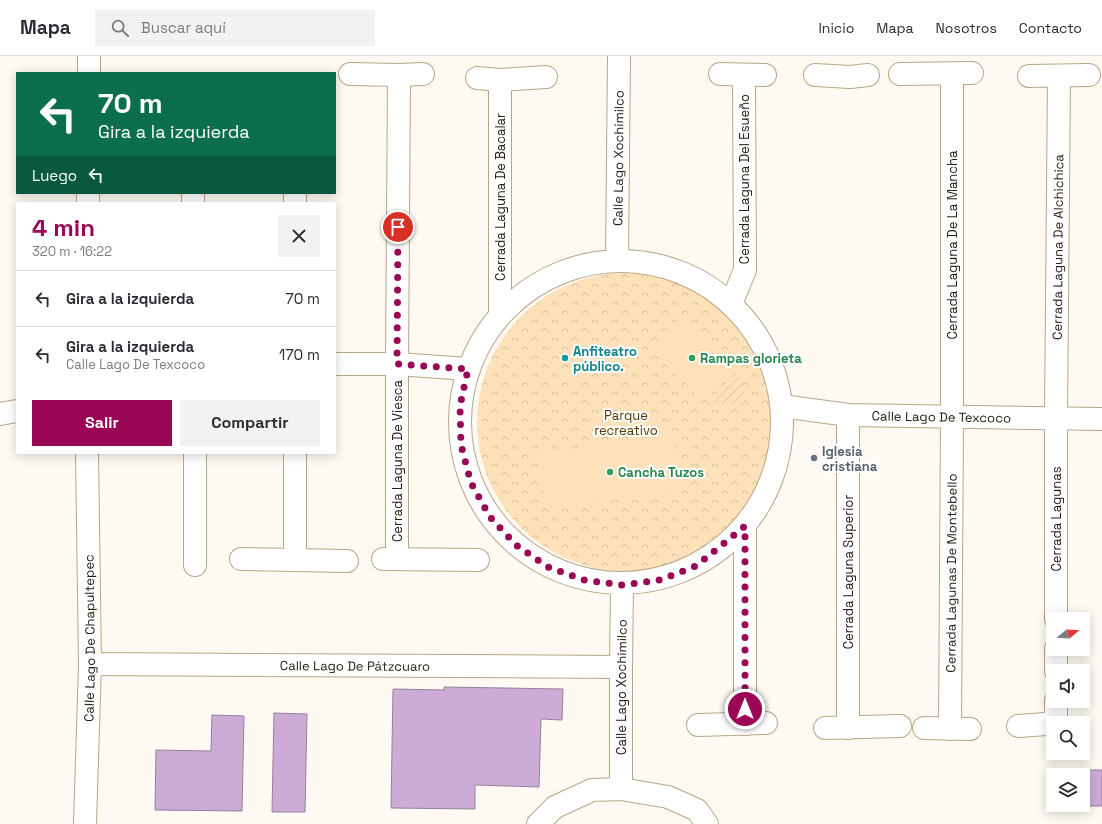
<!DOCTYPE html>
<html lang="es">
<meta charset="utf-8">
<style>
:root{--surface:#fff;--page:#f2f2f3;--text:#2b2b33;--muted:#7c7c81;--line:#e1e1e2;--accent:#9b0755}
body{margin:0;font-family:"Space Grotesk",sans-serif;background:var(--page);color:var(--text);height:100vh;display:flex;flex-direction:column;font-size:15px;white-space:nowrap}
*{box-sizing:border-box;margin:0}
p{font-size:13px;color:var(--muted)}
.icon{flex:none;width:22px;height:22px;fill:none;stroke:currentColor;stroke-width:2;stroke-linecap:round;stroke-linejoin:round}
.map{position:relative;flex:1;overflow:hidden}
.sheet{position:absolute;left:16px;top:146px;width:320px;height:252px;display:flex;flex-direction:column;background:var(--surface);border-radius:0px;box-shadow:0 2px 10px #0003}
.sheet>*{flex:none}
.guide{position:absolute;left:16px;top:16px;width:320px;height:122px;border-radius:0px;box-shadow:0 2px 10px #0003;background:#0b6e4f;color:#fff;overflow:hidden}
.needle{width:26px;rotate:72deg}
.tools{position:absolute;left:1046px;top:556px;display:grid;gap:8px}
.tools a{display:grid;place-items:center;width:44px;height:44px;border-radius:0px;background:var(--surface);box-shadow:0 2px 10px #0003;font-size:20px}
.pin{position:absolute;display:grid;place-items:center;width:34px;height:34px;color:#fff;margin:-17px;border:2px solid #fff;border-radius:50%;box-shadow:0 1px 4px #0007}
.me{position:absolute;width:44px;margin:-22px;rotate:0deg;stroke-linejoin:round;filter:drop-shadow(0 0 3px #0008)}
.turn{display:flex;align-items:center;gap:14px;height:84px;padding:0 16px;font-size:18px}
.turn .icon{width:52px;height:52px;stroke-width:2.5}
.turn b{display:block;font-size:28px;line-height:34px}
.then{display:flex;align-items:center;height:38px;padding:0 16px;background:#0003;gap:8px;font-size:15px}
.round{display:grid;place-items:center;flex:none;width:42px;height:42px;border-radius:0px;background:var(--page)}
.head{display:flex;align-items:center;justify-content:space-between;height:68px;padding:0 16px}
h1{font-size:24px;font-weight:700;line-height:30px;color:var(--accent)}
.action{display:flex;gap:8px;margin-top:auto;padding:8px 16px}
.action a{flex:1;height:46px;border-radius:0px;background:var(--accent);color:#fff;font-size:16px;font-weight:700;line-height:46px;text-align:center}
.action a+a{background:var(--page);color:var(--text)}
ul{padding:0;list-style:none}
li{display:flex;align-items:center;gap:12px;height:56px;padding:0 16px;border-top:1px solid var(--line)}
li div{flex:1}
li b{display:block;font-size:15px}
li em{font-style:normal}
header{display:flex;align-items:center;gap:24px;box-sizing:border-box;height:56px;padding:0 20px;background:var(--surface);border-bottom:1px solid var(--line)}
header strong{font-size:19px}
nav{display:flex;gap:22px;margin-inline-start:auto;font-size:14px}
.search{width:280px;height:36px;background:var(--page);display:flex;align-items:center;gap:10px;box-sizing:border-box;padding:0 14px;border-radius:0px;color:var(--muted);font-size:15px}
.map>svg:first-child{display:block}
</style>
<header>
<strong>Mapa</strong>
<div class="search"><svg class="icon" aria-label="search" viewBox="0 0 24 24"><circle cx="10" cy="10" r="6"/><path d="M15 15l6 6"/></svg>Buscar aquí</div>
<nav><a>Inicio</a><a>Mapa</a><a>Nosotros</a><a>Contacto</a></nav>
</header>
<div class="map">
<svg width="1102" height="768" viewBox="0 0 1102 768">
<defs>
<pattern id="forest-crowns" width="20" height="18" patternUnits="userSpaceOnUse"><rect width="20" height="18" fill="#fde2b9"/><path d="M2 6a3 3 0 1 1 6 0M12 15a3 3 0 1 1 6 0" fill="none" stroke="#d9c29e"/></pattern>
<pattern id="garden-furrows" width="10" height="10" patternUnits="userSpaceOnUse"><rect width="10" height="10" fill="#fde2b9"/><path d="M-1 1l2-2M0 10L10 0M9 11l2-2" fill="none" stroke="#d9c29e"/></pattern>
</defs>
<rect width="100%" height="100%" fill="#fefaf3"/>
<!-- forest -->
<path fill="url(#forest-crowns)" d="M477 366a149 149 0 1 1 298 0a149 149 0 1 1-298 0Z"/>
<!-- garden -->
<path fill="url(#garden-furrows)" d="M 738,316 L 747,349 L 708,346 Z"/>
<!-- pitch -->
<path fill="#fde2b9" d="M 683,260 L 734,311 L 702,344 L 650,293 Z
M 674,379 L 682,435 L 546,453 L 538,397 Z"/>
<!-- building -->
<path fill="#ccacd6" stroke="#95809b" d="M 444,631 L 563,633 L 562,664 L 541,663 L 539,731 L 475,729 L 475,753 L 391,752 L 393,633 L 444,634 Z
M 274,657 L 307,658 L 305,756 L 272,756 Z
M 212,659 L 244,660 L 242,755 L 155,754 L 156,694 L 211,695 Z
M 1083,714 L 1102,714 L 1102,750 L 1083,750 Z"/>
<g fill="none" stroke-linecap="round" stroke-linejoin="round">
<!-- minor casing -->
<g stroke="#b9a689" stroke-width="24">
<g id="minor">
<path d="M 89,17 L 89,0"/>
<path d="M 350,18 L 399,19 L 423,18"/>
<path d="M 720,18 L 765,19"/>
<path d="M 900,18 L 972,17"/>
<path d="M 815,19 L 850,21 L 868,19"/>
<path d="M 1029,20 L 1089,19"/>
<path d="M 477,22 L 500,24 L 546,21"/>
<path d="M 193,137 L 193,147"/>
<path d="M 295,137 L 295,147"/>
<path d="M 88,147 L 88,137"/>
<path id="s1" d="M 617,204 L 619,0"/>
<circle cx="621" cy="366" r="161"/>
<path d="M 731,248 L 745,214 L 744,19"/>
<path d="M 500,258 L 500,24"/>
<path d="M 335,308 L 397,308 L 468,313"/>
<path id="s2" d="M 782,350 L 848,359 L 1102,363"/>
<path d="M 0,358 L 17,355"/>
<path d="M 848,359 L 848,672"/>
<path d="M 195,397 L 195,509"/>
<path d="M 745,470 L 745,668"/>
<path d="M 241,503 L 347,505"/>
<path d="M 295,503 L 295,397"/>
<path d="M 383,503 L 478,504"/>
<path d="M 397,503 L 397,308 L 399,19"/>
<path id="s3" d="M 1056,563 L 1056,362 L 1059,20"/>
<path d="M 1056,593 L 1056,615"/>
<path id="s4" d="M 90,608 L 621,611"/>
<path d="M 698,669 L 766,667"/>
<path d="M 1018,670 L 1046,668 L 1053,665 L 1056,659 L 1056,645"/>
<path d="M 825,672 L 900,670"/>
<path d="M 924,672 L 970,673"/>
<path id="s5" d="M 950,673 L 952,361 L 952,18"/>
<path id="s6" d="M 621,733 L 621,611 L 622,529"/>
<path id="s7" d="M 85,768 L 90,608 L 87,397"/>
<path d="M 538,768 L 555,751 L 592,734 L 621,733 L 668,741 L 697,754 L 707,768"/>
</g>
</g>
<!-- minor -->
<use href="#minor" stroke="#fff" stroke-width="22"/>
</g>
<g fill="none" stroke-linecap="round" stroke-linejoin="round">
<!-- route -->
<path stroke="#9b0755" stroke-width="7" stroke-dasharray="0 12.6" d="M 398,171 L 397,308 L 468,313 L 460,350 L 461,389 L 471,427 L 490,461 L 516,489 L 548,511 L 584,524 L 622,529 L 660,524 L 696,510 L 745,470 L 745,653"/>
</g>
<!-- markers -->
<circle fill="#0f9aa8" stroke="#fff" stroke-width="1.5" cx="565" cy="302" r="4"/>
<g fill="#2e9e5b" stroke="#fff" stroke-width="1.5">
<circle cx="692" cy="302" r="4"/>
<circle cx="610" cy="416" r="4"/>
</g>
<circle fill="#6b7280" stroke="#fff" stroke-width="1.5" cx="814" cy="402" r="4"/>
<g text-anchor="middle" stroke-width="4" stroke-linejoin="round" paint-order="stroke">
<!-- street labels -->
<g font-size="13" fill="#282116" stroke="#fff">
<text dy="5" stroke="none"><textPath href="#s1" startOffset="102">Calle Lago Xochimilco</textPath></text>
<text transform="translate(744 123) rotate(-90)" y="5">Cerrada Laguna Del Esueño</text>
<text transform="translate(500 141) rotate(-90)" y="5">Cerrada Laguna De Bacalar</text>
<text transform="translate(952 189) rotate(-90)" y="5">Cerrada Laguna De La Mancha</text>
<text dy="5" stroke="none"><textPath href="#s3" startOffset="372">Cerrada Laguna De Alchichica</textPath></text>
<text dy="5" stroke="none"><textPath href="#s2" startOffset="160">Calle Lago De Texcoco</textPath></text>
<text transform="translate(397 405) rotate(-90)" y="5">Cerrada Laguna De Viesca</text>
<text transform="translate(1056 463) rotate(-90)" y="5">Cerrada Lagunas</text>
<text transform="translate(848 516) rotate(-90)" y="5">Cerrada Laguna Superior</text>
<text dy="5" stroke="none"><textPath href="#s5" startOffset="156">Cerrada Lagunas De Montebello</textPath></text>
<text dy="5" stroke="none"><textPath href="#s7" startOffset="186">Calle Lago De Chapultepec</textPath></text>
<text dy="5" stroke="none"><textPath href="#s4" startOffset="265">Calle Lago De Pátzcuaro</textPath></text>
<text dy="5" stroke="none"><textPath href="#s6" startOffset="102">Calle Lago Xochimilco</textPath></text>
</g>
<!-- culture labels -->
<g font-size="13" font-weight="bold" fill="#0d838f" stroke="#fff" text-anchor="start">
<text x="573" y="300">Anfiteatro<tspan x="573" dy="15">público.</tspan></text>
</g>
<!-- leisure labels -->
<g font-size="13" font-weight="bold" fill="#27864d" stroke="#fff" text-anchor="start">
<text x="700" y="307">Rampas glorieta</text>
<text x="618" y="421">Cancha Tuzos</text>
</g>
<!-- park labels -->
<g font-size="13" fill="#553900" stroke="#fff">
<text x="626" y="364">Parque<tspan x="626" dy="15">recreativo</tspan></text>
</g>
<!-- worship labels -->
<g font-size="13" font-weight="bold" fill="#5b616d" stroke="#fff" text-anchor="start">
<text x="822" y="400">Iglesia<tspan x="822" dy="15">cristiana</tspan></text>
</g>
</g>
</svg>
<div class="tools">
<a><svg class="needle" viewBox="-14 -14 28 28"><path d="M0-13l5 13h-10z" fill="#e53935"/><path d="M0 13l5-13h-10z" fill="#7c7c81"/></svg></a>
<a><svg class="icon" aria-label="sound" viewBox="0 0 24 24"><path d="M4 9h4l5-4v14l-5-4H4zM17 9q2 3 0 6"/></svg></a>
<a><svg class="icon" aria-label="search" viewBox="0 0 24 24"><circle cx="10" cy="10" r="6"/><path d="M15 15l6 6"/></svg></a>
<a><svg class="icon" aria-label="layers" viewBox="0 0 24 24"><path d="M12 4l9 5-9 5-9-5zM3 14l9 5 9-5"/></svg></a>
</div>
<div class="pin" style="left:398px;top:171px;background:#d93025"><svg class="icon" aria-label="arrive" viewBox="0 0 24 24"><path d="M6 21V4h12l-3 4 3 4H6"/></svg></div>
<svg class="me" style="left:745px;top:653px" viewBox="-20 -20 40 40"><circle r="17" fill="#9b0755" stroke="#fff" stroke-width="3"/><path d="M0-11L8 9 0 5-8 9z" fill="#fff"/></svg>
<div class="guide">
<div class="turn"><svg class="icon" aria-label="left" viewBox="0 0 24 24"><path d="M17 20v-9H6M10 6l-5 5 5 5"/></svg><div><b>70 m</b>Gira a la izquierda</div></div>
<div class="then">Luego<svg class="icon" aria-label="left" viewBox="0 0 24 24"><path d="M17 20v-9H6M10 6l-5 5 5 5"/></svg></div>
</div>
<section class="sheet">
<div class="head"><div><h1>4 min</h1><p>320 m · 16:22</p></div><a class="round"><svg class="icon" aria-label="close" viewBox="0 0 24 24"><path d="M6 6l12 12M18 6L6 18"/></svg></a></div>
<ul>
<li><svg class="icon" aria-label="left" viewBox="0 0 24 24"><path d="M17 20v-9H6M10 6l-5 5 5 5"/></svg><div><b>Gira a la izquierda</b></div><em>70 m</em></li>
<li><svg class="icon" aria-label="left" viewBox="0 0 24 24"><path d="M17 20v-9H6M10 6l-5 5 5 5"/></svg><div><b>Gira a la izquierda</b><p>Calle Lago De Texcoco</p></div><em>170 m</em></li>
</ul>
<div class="action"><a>Salir</a><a>Compartir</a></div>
</section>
</div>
